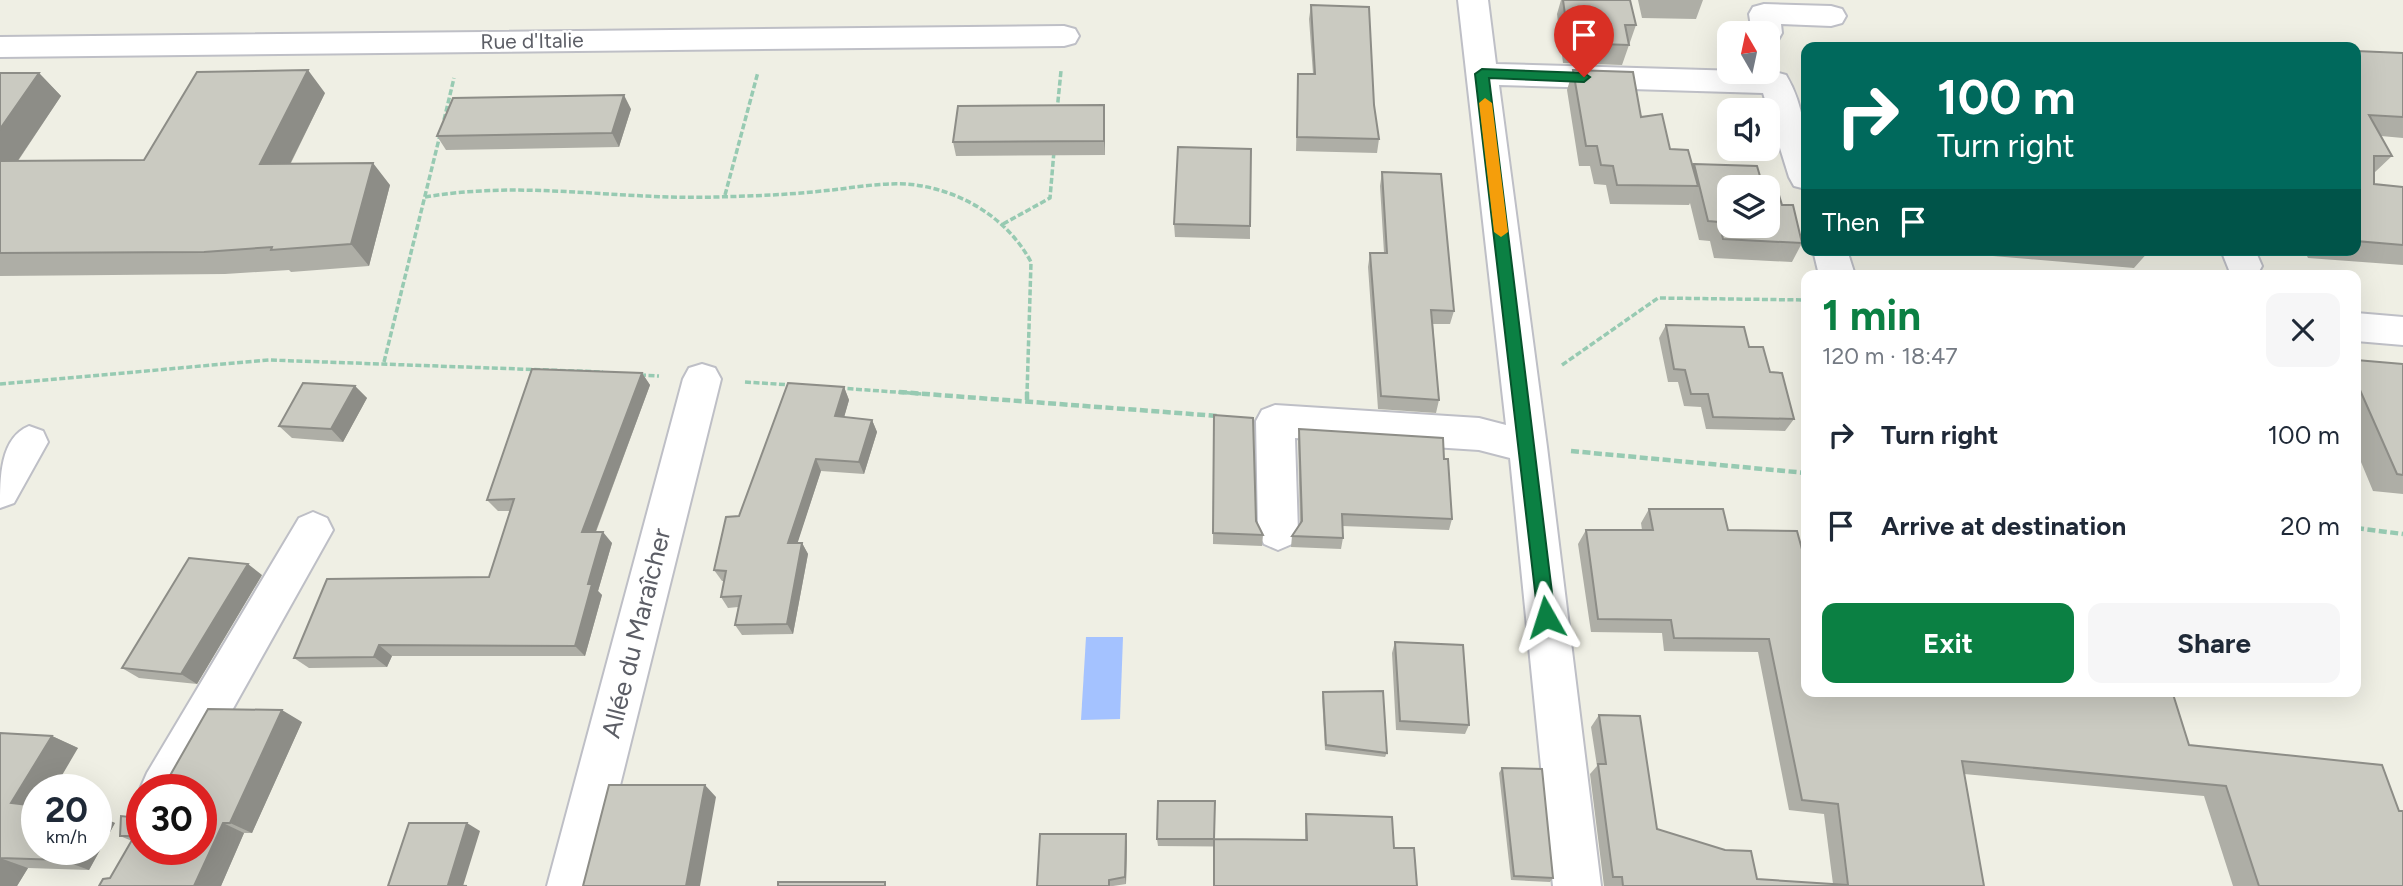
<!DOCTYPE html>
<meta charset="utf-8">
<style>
:root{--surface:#fff;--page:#f6f6f7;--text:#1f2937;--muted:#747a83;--accent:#0b8043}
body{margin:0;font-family:Figtree,sans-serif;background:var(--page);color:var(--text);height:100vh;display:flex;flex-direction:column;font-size:26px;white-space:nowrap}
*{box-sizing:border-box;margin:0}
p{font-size:23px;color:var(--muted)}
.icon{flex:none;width:38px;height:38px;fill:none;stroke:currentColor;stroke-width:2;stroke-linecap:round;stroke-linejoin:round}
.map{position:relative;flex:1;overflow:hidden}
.details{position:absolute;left:1801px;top:270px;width:560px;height:427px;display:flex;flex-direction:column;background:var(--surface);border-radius:14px;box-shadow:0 7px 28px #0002}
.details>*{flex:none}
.hud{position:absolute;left:1801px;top:42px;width:560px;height:214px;border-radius:14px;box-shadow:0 7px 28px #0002;background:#00695c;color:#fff;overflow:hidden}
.needle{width:46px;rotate:351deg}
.fabs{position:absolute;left:1717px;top:21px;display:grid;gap:14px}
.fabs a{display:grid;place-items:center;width:63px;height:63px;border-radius:14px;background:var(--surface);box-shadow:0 7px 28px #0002;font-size:35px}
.speed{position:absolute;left:21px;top:774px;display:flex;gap:14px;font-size:35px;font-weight:700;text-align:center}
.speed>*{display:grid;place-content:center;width:91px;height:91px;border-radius:50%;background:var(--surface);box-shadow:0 7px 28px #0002;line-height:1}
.speed small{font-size:18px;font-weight:400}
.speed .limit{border:10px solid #d22;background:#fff;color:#111}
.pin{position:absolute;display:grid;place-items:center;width:60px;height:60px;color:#fff;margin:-72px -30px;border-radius:50% 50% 50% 0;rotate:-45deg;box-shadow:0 0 7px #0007}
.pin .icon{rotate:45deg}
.me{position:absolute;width:77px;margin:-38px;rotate:354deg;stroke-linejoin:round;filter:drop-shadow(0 0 5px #0008)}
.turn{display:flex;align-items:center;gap:24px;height:147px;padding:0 21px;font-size:32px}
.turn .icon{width:91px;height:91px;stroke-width:2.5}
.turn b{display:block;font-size:49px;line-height:60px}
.then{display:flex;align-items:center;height:66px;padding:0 21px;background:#0003;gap:14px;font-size:26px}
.round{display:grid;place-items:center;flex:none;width:74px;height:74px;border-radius:14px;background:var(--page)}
.head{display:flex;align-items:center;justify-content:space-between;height:119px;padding:0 21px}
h1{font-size:42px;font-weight:700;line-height:52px;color:var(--accent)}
.action{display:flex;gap:14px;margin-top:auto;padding:14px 21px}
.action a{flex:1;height:80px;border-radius:14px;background:var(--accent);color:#fff;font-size:28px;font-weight:700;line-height:80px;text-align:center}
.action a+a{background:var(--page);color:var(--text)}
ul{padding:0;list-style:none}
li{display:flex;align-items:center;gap:21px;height:91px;padding:0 21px}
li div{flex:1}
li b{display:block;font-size:26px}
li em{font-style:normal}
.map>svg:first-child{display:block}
</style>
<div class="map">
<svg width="2403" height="886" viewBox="0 0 2403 886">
<rect width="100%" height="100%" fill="#efefe4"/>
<!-- water -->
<path fill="#a4c2ff" d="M 1086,637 L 1123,637 L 1120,719 L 1081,720 Z"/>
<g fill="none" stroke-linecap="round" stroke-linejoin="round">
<!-- minor casing -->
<g stroke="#bebfc6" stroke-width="4">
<path id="minor" d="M 1458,0 L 1488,0 L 1496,64 L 1775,72 L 1786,75 C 1808,112 1806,149 1806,189 L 1794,186 L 1789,177 L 1763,93 L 1499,85 L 1547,447 L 1601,886 L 1553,886 L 1510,458 L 1479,450 L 1295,438 L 1298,532 L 1292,544 L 1278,550 L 1264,544 L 1258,532 L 1256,421 L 1262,410 L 1275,405 L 1479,418 L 1506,425 Z
M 1764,4 L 1831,6 L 1842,9 L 1846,16 L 1842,23 L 1831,26 L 1781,24 L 1782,33 L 1778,40 L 1768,43 L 1768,33 L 1752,33 L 1749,14 L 1753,7 Z
M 1064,26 L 1075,29 L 1079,36 L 1075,43 L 1064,46 L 0,57 L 0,37 Z
M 1813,250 L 1847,250 L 1855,275 L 1819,275 Z
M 2221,250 L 2255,250 L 2262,266 L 2257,275 L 2231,275 Z
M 2356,313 L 2403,317 L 2403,345 L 2356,341 Z
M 702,364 L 715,368 L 721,379 L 595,886 L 547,886 L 683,379 L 689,368 Z
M 29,426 L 43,431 L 48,442 L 14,503 L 0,508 C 0,477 0,438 29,426 Z
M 313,512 L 327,518 L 333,530 L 188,789 L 142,789 L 142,792 L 140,789 L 147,773 L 299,518 Z"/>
</g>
<!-- path-far1 -->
<path stroke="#97cab2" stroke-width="3.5" stroke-dasharray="6 2.5" stroke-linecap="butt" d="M 1057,111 L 1061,71
M 444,120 L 454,78
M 725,195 L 758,72
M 425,197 C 526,180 615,200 716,197 C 751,196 786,195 822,191 C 855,188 889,180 922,186 C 967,194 1009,221 1031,262 L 1027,394
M 1003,224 L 1050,198 L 1054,151
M 384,362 L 440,135
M 1562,365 L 1658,298 L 1806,300
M 640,375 L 659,376
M 745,382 L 792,385
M 0,384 L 269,360 L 603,372
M 839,388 L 923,394"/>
<!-- path -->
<path stroke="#97cab2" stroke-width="4.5" stroke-dasharray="8 3.5" stroke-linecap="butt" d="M 899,392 L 1218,416
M 1027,400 L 1027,392
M 1571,451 L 1806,473
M 2356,528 L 2403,534"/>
<!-- minor -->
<use href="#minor" fill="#fff" fill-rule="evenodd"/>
</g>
<!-- wall -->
<path fill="#aeaea6" d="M 1561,0 L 1630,0 L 1636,25 L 1622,65 L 1563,63 L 1557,14 Z
M 1638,0 L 1703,0 L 1696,19 L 1642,18 Z
M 1311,5 L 1374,105 L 1379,139 L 1377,153 L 1296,151 L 1298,74 L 1313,74 L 1309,19 Z
M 2356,51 L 2403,53 L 2403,138 L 2381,136 L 2392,156 L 2374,173 L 2374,184 L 2403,187 L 2403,265 L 2308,258 L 2304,250 L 2356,250 Z
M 1573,70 L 1641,117 L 1670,149 L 1693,166 L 1694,164 L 1762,183 L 1782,205 L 1802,243 L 1792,262 L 1714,258 L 1710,241 L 1699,240 L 1690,203 L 1689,205 L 1610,204 L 1606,185 L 1594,184 L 1590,166 L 1579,166 L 1567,90 Z
M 0,73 L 39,73 L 61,96 L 18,161 L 144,160 L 325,93 L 291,163 L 390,185 L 369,266 L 291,272 L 289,270 L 225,274 L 0,276 Z
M 1104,105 L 1105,155 L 956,156 L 953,142 Z
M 631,109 L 619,147 L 446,150 L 437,136 Z
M 1382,172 L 1454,311 L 1450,324 L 1433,324 L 1439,400 L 1436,413 L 1378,409 L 1368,267 L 1370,253 L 1384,253 L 1380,186 Z
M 1174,224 L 1250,226 L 1250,239 L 1175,237 Z
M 1945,250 L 2150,250 L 2134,268 L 1946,252 Z
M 1666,325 L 1749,347 L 1770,372 L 1794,419 L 1785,431 L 1706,429 L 1701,407 L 1684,406 L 1678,382 L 1668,382 L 1659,338 Z
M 2356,360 L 2403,364 L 2403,494 L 2373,491 L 2356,450 Z
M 642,373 L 650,385 L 596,532 L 612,543 L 598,591 L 602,595 L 585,656 L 392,656 L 387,667 L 309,668 L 294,658 L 489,577 L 510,511 L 498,511 L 487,500 Z
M 355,386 L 367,398 L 343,442 L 292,438 L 279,426 Z
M 844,387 L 849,400 L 844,417 L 872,420 L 877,432 L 864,474 L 821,471 L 797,543 L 802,543 L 808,554 L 793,634 L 742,635 L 735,625 L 738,607 L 728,608 L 721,597 L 724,581 L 722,581 L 714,570 L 739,516 Z
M 1214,415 L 1256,521 L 1263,535 L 1262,546 L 1213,544 Z
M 1299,429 L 1444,459 L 1452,519 L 1449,530 L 1342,526 L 1343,538 L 1341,549 L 1291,547 L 1292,536 L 1300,524 L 1298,441 Z
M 1649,509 L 1728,530 L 1806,691 L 2189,745 L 2403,886 L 2233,886 L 2204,796 L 1964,774 L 1984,886 L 1604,886 L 1590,774 L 1597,766 L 1591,727 L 1599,715 L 1657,829 L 1757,879 L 1833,884 L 1824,814 L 1789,810 L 1758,652 L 1664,651 L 1662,633 L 1591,632 L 1578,544 L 1586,530 L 1642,530 L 1641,523 Z
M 262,575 L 197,684 L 139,678 L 122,668 Z
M 1395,642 L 1469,725 L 1465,734 L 1396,730 L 1392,653 Z
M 1323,692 L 1387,753 L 1385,757 L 1325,750 L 1322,697 Z
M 302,722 L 252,833 L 244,833 L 221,886 L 99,886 L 110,878 L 132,841 L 120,836 L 138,818 L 168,779 Z
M 0,733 L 52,736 L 78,748 L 37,789 L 37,849 L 96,849 L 96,815 L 115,823 L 89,870 L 28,868 L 17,886 L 0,886 Z
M 1502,768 L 1553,878 L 1550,882 L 1511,880 L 1499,773 Z
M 1306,814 L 1394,848 L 1158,846 L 1157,839 L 1305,840 L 1305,822 Z
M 1127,841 L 1126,884 L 1113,886 L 1037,886 Z"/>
<!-- shaded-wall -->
<path fill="#8d8d87" d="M 308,70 L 325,93 L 279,186 L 260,164 Z
M 39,73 L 61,96 L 2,184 L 0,181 L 0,129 Z
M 624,95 L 631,109 L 619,147 L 612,133 Z
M 1104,105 L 1105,119 L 1105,155 L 1104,141 Z
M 373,163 L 390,185 L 369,266 L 351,244 Z
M 642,373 L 650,385 L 591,544 L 582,532 Z
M 355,386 L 367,398 L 343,442 L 331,429 Z
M 844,387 L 849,400 L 841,428 L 835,416 Z
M 872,420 L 877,432 L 864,474 L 859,462 Z
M 816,459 L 821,471 L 794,554 L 788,543 Z
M 603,532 L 612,543 L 598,591 L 602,595 L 585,656 L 575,646 L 588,584 Z
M 802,543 L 808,554 L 793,634 L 787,624 Z
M 248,564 L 262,575 L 197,684 L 181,674 Z
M 379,645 L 392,656 L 387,667 L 374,657 Z
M 282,710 L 302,722 L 252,833 L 230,823 Z
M 52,736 L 78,748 L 54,789 L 37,789 L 37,814 L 11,803 Z
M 705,785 L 716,797 L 700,886 L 686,886 Z
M 96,815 L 115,823 L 89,870 L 62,860 L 69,849 L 96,849 Z
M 223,823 L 244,833 L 221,886 L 194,886 Z
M 467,823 L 480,831 L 463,886 L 448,885 Z
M 1126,834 L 1127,841 L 1126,884 L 1125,877 Z
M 0,858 L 28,868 L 17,886 L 0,886 Z"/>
<!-- building -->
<path fill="#cacac1" stroke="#8d8d87" stroke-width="2" fill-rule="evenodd" d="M 1563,0 L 1630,0 L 1636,25 L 1625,25 L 1629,45 L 1569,43 Z
M 1311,5 L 1369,7 L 1374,105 L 1379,139 L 1297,137 L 1298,74 L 1315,74 Z
M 2356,51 L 2403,53 L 2403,117 L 2369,115 L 2392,156 L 2374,156 L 2374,184 L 2403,187 L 2403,245 L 2356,241 Z
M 308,70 L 260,164 L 373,163 L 351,244 L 271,250 L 272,247 L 204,252 L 0,253 L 0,161 L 144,160 L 197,72 Z
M 1573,70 L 1633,72 L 1641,117 L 1662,114 L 1670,149 L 1688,150 L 1698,186 L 1617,185 L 1613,166 L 1601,165 L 1597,146 L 1586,146 Z
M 0,73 L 39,73 L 0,129 Z
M 624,95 L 612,133 L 437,136 L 453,98 Z
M 1104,105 L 1104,141 L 953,142 L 958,106 Z
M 1178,147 L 1251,149 L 1250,226 L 1174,224 Z
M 1694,164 L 1757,166 L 1762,183 L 1776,185 L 1782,205 L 1793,205 L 1802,243 L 1723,239 L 1719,222 L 1708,221 ZM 1729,187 L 1768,187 L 1768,226 L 1729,226 Z
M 1382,172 L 1441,174 L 1454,311 L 1431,310 L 1439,400 L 1381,396 L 1370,253 L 1387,253 Z
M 1666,325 L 1744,327 L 1749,347 L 1763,347 L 1770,372 L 1782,373 L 1794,419 L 1713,417 L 1708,394 L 1691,394 L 1685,370 L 1674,369 Z
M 2356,360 L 2403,364 L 2403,475 L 2397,474 L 2356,381 Z
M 532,369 L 642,373 L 582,532 L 603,532 L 588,584 L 592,584 L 575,646 L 379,645 L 374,657 L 294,658 L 327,579 L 489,577 L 514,499 L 487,500 Z
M 303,383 L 355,386 L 331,429 L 279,426 Z
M 788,383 L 844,387 L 835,416 L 872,420 L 859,462 L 816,459 L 788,543 L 802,543 L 787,624 L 735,625 L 741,596 L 721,597 L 726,571 L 714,570 L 726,517 L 739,516 Z
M 1214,415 L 1253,418 L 1256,521 L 1263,535 L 1213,533 Z
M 1299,429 L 1443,438 L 1444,459 L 1448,459 L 1452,519 L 1342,514 L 1343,538 L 1292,536 L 1302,521 Z
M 1649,509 L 1723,509 L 1728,530 L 1797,531 L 1806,564 L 1806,691 L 2172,691 L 2189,745 L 2382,765 L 2399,811 L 2403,811 L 2403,886 L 2259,886 L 2226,786 L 1962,761 L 1984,886 L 1623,886 L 1622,877 L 1613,877 L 1598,764 L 1606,764 L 1599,715 L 1640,716 L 1657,829 L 1725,850 L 1751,851 L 1757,879 L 1848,885 L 1838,804 L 1802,800 L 1769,639 L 1674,638 L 1671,620 L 1598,619 L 1586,530 L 1653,530 Z
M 189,558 L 248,564 L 181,674 L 122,668 Z
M 1395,642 L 1463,645 L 1469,725 L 1400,721 Z
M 1383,691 L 1387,753 L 1326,745 L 1323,692 Z
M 208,709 L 282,710 L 230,823 L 223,823 L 194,886 L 99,886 L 103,879 L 110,878 L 132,840 L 130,836 L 120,836 L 121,816 L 138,818 L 142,811 L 142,849 L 201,849 L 201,789 L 154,789 L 159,781 L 168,779 Z
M 0,733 L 52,736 L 11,803 L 37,806 L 37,849 L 69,849 L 62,860 L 0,858 Z
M 1502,768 L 1542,769 L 1553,878 L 1514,876 Z
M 609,785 L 705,785 L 686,886 L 583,886 Z
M 1158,801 L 1215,801 L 1214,839 L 1157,839 Z
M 1306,814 L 1392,817 L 1394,848 L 1414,848 L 1417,886 L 1214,886 L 1214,839 L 1307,840 Z
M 409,823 L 467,823 L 448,885 L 467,886 L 388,886 Z
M 1040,834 L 1126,834 L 1125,877 L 1109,880 L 1109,886 L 1037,886 Z
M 778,882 L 885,882 L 885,886 L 778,886 Z"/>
<!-- route -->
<path fill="#0b8043" stroke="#07532c" stroke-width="2" d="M 1482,69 L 1584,73 L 1590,77 L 1584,82 L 1489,78 L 1555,617 L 1553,622 L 1546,625 L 1540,622 L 1538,617 L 1475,74 Z"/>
<!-- slow -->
<path fill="#f59e0b" d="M 1485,98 L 1492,103 L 1508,232 L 1501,237 L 1494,232 L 1479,103 Z"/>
<g text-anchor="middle" stroke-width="5" stroke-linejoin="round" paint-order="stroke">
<!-- far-street labels -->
<g font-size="21" fill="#5c5e66" stroke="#fff">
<text transform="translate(532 41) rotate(-1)" y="7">Rue d'Italie</text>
</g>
<!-- street labels -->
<g font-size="26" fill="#5c5e66" stroke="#fff">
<text transform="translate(636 633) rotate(-76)" y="9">Allée du Maraîcher</text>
</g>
</g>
</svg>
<div class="fabs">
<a><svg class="needle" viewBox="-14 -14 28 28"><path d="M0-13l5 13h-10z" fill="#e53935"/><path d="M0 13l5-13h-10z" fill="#747a83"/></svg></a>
<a><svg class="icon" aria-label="sound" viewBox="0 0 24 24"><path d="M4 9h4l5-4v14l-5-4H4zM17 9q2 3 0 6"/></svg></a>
<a><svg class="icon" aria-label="layers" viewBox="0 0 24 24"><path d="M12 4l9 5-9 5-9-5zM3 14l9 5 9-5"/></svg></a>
</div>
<div class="speed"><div>20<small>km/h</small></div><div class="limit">30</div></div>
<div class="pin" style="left:1584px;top:77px;background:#d93025"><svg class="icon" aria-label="arrive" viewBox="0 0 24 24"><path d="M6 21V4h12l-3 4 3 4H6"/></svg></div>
<svg class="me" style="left:1546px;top:617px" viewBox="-20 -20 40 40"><path d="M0-17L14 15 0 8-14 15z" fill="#0b8043" stroke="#fff" stroke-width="4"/></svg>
<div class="hud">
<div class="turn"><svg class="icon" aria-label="right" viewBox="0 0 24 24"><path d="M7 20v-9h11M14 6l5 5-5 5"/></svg><div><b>100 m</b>Turn right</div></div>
<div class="then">Then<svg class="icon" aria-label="arrive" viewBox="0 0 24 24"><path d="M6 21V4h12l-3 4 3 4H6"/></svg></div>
</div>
<section class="details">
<div class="head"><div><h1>1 min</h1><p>120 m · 18:47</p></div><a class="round"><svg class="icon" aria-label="close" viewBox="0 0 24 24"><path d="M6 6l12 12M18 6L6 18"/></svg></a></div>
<ul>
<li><svg class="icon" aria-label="right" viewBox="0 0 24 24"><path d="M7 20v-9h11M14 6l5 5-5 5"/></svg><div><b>Turn right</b></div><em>100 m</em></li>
<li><svg class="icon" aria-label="arrive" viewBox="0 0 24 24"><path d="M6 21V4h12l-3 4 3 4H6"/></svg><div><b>Arrive at destination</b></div><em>20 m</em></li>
</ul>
<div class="action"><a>Exit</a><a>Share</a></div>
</section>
</div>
